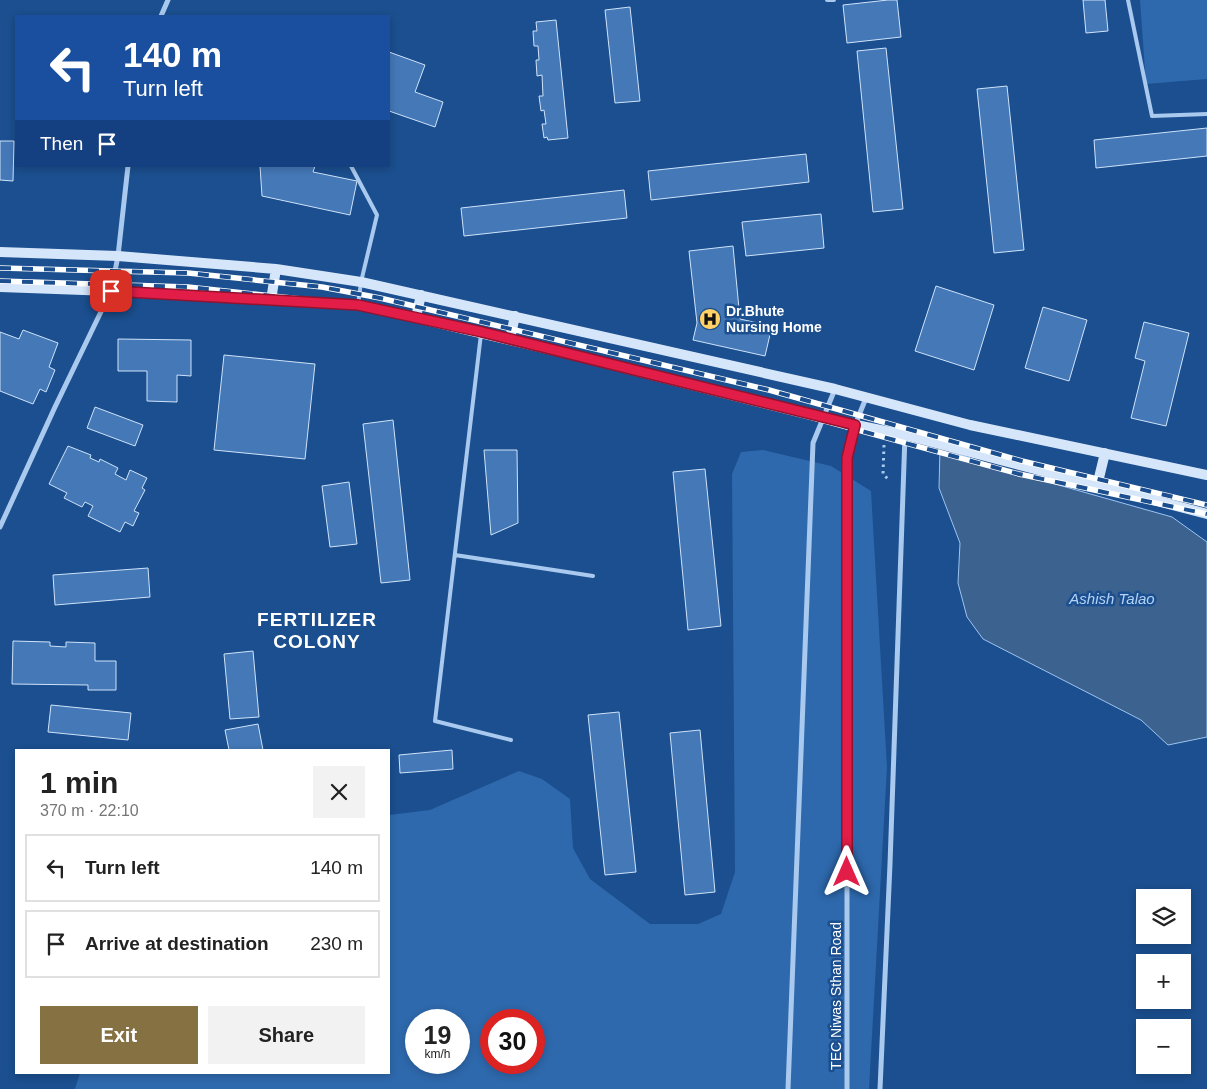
<!DOCTYPE html>
<meta charset="utf-8">
<style>
:root{--surface:#fff;--page:#f2f2f2;--text:#222;--muted:#767676;--line:#e0e0e0;--accent:#857141}
body{margin:0;font-family:Helvetica,sans-serif;background:var(--page);color:var(--text);height:100vh;display:flex;flex-direction:column;font-size:19px;white-space:nowrap}
*{box-sizing:border-box;margin:0}
p{font-size:16px;color:var(--muted)}
.icon{flex:none;width:28px;height:28px;fill:none;stroke:currentColor;stroke-width:2;stroke-linecap:round;stroke-linejoin:round}
.map{position:relative;flex:1;overflow:hidden}
.drawer{position:absolute;left:15px;top:749px;width:375px;height:325px;display:flex;flex-direction:column;background:var(--surface);border-radius:0px;box-shadow:0 2px 8px #0003}
.drawer>*{flex:none}
.hud{position:absolute;left:15px;top:15px;width:375px;height:152px;border-radius:0px;box-shadow:0 2px 8px #0003;background:#1a4fa0;color:#fff;overflow:hidden}
.controls{position:absolute;left:1136px;top:889px;display:grid;gap:10px}
.controls a{display:grid;place-items:center;width:55px;height:55px;border-radius:0px;background:var(--surface);box-shadow:0 2px 8px #0003;font-size:25px}
.speed{position:absolute;left:405px;top:1009px;display:flex;gap:10px;font-size:25px;font-weight:700;text-align:center}
.speed>*{display:grid;place-content:center;width:65px;height:65px;border-radius:50%;background:var(--surface);box-shadow:0 2px 8px #0003;line-height:1}
.speed small{font-size:12px;font-weight:400}
.speed .limit{border:8px solid #d22;background:#fff;color:#111}
.pin{position:absolute;display:grid;place-items:center;width:42px;height:42px;color:#fff;margin:-21px;border-radius:10px;box-shadow:0 2px 8px #0006}
.me{position:absolute;width:55px;margin:-28px;rotate:0deg;stroke-linejoin:round;filter:drop-shadow(0 0 4px #0008)}
.turn{display:flex;align-items:center;gap:18px;height:105px;padding:0 25px;font-size:22px}
.turn .icon{width:65px;height:65px;stroke-width:2.5}
.turn b{display:block;font-size:35px;line-height:42px}
.then{display:flex;align-items:center;height:48px;padding:0 25px;background:#0003;gap:10px;font-size:19px}
.round{display:grid;place-items:center;flex:none;width:52px;height:52px;border-radius:0px;background:var(--page)}
.head{display:flex;align-items:center;justify-content:space-between;height:85px;padding:0 25px}
h1{font-size:30px;font-weight:700;line-height:38px}
.action{display:flex;gap:10px;margin-top:auto;padding:10px 25px}
.action a{flex:1;height:58px;border-radius:0px;background:var(--accent);color:#fff;font-size:20px;font-weight:700;line-height:58px;text-align:center}
.action a+a{background:var(--page);color:var(--text)}
ul{padding:0;list-style:none}
li{display:flex;align-items:center;gap:15px;height:68px;margin:0 10px 8px;padding:0 15px;border:2px solid var(--line);border-radius:0px}
li div{flex:1}
li b{display:block;font-size:19px}
li em{font-style:normal}
.map>svg:first-child{display:block}
</style>
<div class="map">
<svg width="1207" height="1089" viewBox="0 0 1207 1089">
<rect width="100%" height="100%" fill="#1b4f8f"/>
<!-- green -->
<path fill="#2e69ad" fill-rule="evenodd" d="M 1140,0 L 1207,0 L 1207,79 L 1146,84 Z
M 763,450 L 831,466 L 871,491 L 887,767 L 869,1089 L 75,1089 L 80,1073 L 389,1072 L 389,815 L 430,810 L 519,771 L 542,779 L 570,799 L 573,848 L 590,879 L 650,924 L 698,924 L 721,914 L 735,872 L 732,474 L 741,452 ZM 416,1020 L 459,1020 L 459,1062 L 416,1062 ZM 491,1020 L 534,1020 L 534,1062 L 491,1062 Z"/>
<!-- water -->
<path fill="#3c6290" stroke="#9cc4f0" d="M 940,448 L 1016,473 L 1172,517 L 1207,542 L 1207,737 L 1168,745 L 1141,720 L 983,639 L 967,617 L 958,583 L 960,543 L 939,488 Z"/>
<!-- building -->
<path fill="#4478b7" stroke="#cfe3fa" d="M 888,0 L 897,0 L 901,37 L 847,43 L 843,5 Z
M 1083,0 L 1105,0 L 1108,31 L 1086,33 Z
M 630,7 L 640,101 L 615,103 L 605,10 Z
M 556,20 L 568,138 L 548,140 L 547,137 L 544,138 L 542,124 L 546,124 L 544,110 L 541,111 L 539,96 L 543,96 L 542,75 L 537,76 L 536,60 L 539,60 L 538,46 L 534,46 L 533,31 L 537,31 L 536,22 Z
M 886,48 L 903,209 L 873,212 L 857,51 Z
M 389,52 L 425,65 L 415,92 L 443,102 L 435,127 L 389,111 Z
M 1007,86 L 1024,250 L 994,253 L 977,89 Z
M 1207,128 L 1207,156 L 1096,168 L 1094,140 Z
M 0,141 L 14,141 L 13,181 L 0,180 Z
M 806,154 L 809,182 L 651,200 L 648,171 Z
M 260,166 L 315,166 L 313,172 L 357,181 L 350,215 L 262,196 Z
M 624,190 L 627,218 L 464,236 L 461,208 Z
M 821,214 L 824,248 L 746,256 L 742,222 Z
M 733,246 L 740,319 L 772,326 L 765,356 L 693,340 L 697,323 L 689,251 Z
M 936,286 L 994,305 L 974,370 L 915,351 Z
M 1043,307 L 1087,320 L 1069,381 L 1025,368 Z
M 1144,322 L 1189,333 L 1166,426 L 1131,418 L 1145,361 L 1135,358 Z
M 23,330 L 58,343 L 49,367 L 55,370 L 46,392 L 40,389 L 33,404 L 0,391 L 0,332 L 19,339 Z
M 118,339 L 191,340 L 191,376 L 177,375 L 177,402 L 147,401 L 147,371 L 118,371 Z
M 224,355 L 315,364 L 305,459 L 214,450 Z
M 95,407 L 143,425 L 135,446 L 87,428 Z
M 393,420 L 410,580 L 381,583 L 363,424 Z
M 68,446 L 91,455 L 90,458 L 99,462 L 100,459 L 118,468 L 115,474 L 126,480 L 130,470 L 147,478 L 142,488 L 145,490 L 134,511 L 139,513 L 133,526 L 125,522 L 120,532 L 88,516 L 93,506 L 85,502 L 82,507 L 64,498 L 67,493 L 49,484 Z
M 484,450 L 517,450 L 518,523 L 491,535 Z
M 705,469 L 721,626 L 688,630 L 673,472 Z
M 349,482 L 357,544 L 330,547 L 322,486 Z
M 148,568 L 150,597 L 55,605 L 53,575 Z
M 13,641 L 50,642 L 50,646 L 66,647 L 66,642 L 95,643 L 95,661 L 116,661 L 116,690 L 88,690 L 88,685 L 12,684 Z
M 253,651 L 259,717 L 230,719 L 224,654 Z
M 51,705 L 131,713 L 128,740 L 48,732 Z
M 619,712 L 636,872 L 605,875 L 588,715 Z
M 258,724 L 263,750 L 229,750 L 225,730 Z
M 700,730 L 715,892 L 685,895 L 670,733 Z
M 452,750 L 453,769 L 400,773 L 399,755 Z"/>
<g fill="none" stroke-linecap="round" stroke-linejoin="round">
<!-- path -->
<path stroke="#a9c9ee" stroke-width="3" stroke-dasharray="2.5 4" stroke-linecap="butt" d="M 884,445 L 883,474 L 890,481"/>
<!-- lane -->
<path stroke="#a9c9ee" stroke-width="4" d="M 827,0 L 834,0
M 1128,0 L 1152,116 L 1207,114
M 351,166 L 377,215 L 361,282 L 358,305
M 481,334 L 435,721 L 511,740
M 455,555 L 593,576"/>
<!-- street -->
<path stroke="#a9c9ee" stroke-width="5" d="M 161,16 L 168,0
M 0,527 L 55,407 L 111,291 L 118,256 L 128,166
M 788,1089 L 813,443 L 835,389
M 847,1089 L 847,458 L 855,425 L 866,398
M 880,1089 L 890,864 L 905,435"/>
<!-- secondary -->
<path stroke="#d6e6fa" stroke-width="10" d="M 0,252 L 118,256 L 276,269 L 361,282 L 835,389 L 970,425 L 1207,475
M 0,287 L 111,291 L 358,305 L 482,332 L 822,418 L 905,435 L 1207,514
M 271,300 L 276,269
M 416,317 L 421,295
M 510,339 L 515,316
M 1097,486 L 1105,453"/>
<!-- rail casing -->
<g stroke="#fff" stroke-width="5.5">
<path id="rail" d="M 0,268 L 188,273 L 322,287 L 380,298 L 769,390 L 1022,461 L 1207,505
M 0,281 L 188,287 L 320,301 L 378,311 L 766,403 L 814,418 L 1019,474 L 1207,514"/>
</g>
<!-- rail -->
<use href="#rail" stroke="#1b4f8f" stroke-width="4" stroke-dasharray="11" stroke-linecap="butt"/>
</g>
<g fill="none" stroke-linecap="round" stroke-linejoin="round">
<!-- route casing -->
<g stroke="#92132f" stroke-width="12">
<path id="route" d="M 111,291 L 358,305 L 482,332 L 855,425 L 847,458 L 847,872"/>
</g>
<!-- route -->
<use href="#route" stroke="#e11d48" stroke-width="9"/>
</g>
<!-- icons -->
<defs>
<g id="hospital-disc" transform="scale(1.125)"><circle r="9.5" fill="#ffd166" stroke="#1b4f8f"/><path d="M-5-5h3v3.5h4V-5h3V5h-3V1.5h-4V5h-3Z" fill="#111"/></g>
</defs>
<g fill-rule="evenodd">
<use href="#hospital-disc" x="710" y="319"/>
</g>
<g text-anchor="middle" stroke-width="5" stroke-linejoin="round" paint-order="stroke">
<!-- poi labels -->
<g font-size="14" font-weight="bold" fill="#fff" stroke="#1b4f8f" text-anchor="start">
<text x="726" y="316">Dr.Bhute<tspan x="726" dy="16">Nursing Home</tspan></text>
</g>
<!-- street labels -->
<g font-size="14" fill="#fff" stroke="#1b4f8f">
<text transform="translate(836 996) rotate(-90)" y="5">TEC Niwas Sthan Road</text>
</g>
<!-- water labels -->
<g font-size="15" font-style="italic" fill="#b5d3f5" stroke="#1b4f8f">
<text x="1112" y="604">Ashish Talao</text>
</g>
<!-- district labels -->
<g font-size="19" font-weight="bold" letter-spacing="1" fill="#fff" stroke="#1b4f8f">
<text x="317" y="626">FERTILIZER<tspan x="317" dy="22">COLONY</tspan></text>
</g>
</g>
</svg>
<div class="controls">
<a><svg class="icon" aria-label="layers" viewBox="0 0 24 24"><path d="M12 4l9 5-9 5-9-5zM3 14l9 5 9-5"/></svg></a>
<a>+</a>
<a>−</a>
</div>
<div class="speed"><div>19<small>km/h</small></div><div class="limit">30</div></div>
<div class="pin" style="left:111px;top:291px;background:#d93025"><svg class="icon" aria-label="arrive" viewBox="0 0 24 24"><path d="M6 21V4h12l-3 4 3 4H6"/></svg></div>
<svg class="me" style="left:847px;top:872px" viewBox="-20 -20 40 40"><path d="M0-17L14 15 0 8-14 15z" fill="#e11d48" stroke="#fff" stroke-width="4"/></svg>
<div class="hud">
<div class="turn"><svg class="icon" aria-label="left" viewBox="0 0 24 24"><path d="M17 20v-9H6M10 6l-5 5 5 5"/></svg><div><b>140 m</b>Turn left</div></div>
<div class="then">Then<svg class="icon" aria-label="arrive" viewBox="0 0 24 24"><path d="M6 21V4h12l-3 4 3 4H6"/></svg></div>
</div>
<section class="drawer">
<div class="head"><div><h1>1 min</h1><p>370 m · 22:10</p></div><a class="round"><svg class="icon" aria-label="close" viewBox="0 0 24 24"><path d="M6 6l12 12M18 6L6 18"/></svg></a></div>
<ul>
<li><svg class="icon" aria-label="left" viewBox="0 0 24 24"><path d="M17 20v-9H6M10 6l-5 5 5 5"/></svg><div><b>Turn left</b></div><em>140 m</em></li>
<li><svg class="icon" aria-label="arrive" viewBox="0 0 24 24"><path d="M6 21V4h12l-3 4 3 4H6"/></svg><div><b>Arrive at destination</b></div><em>230 m</em></li>
</ul>
<div class="action"><a>Exit</a><a>Share</a></div>
</section>
</div>
